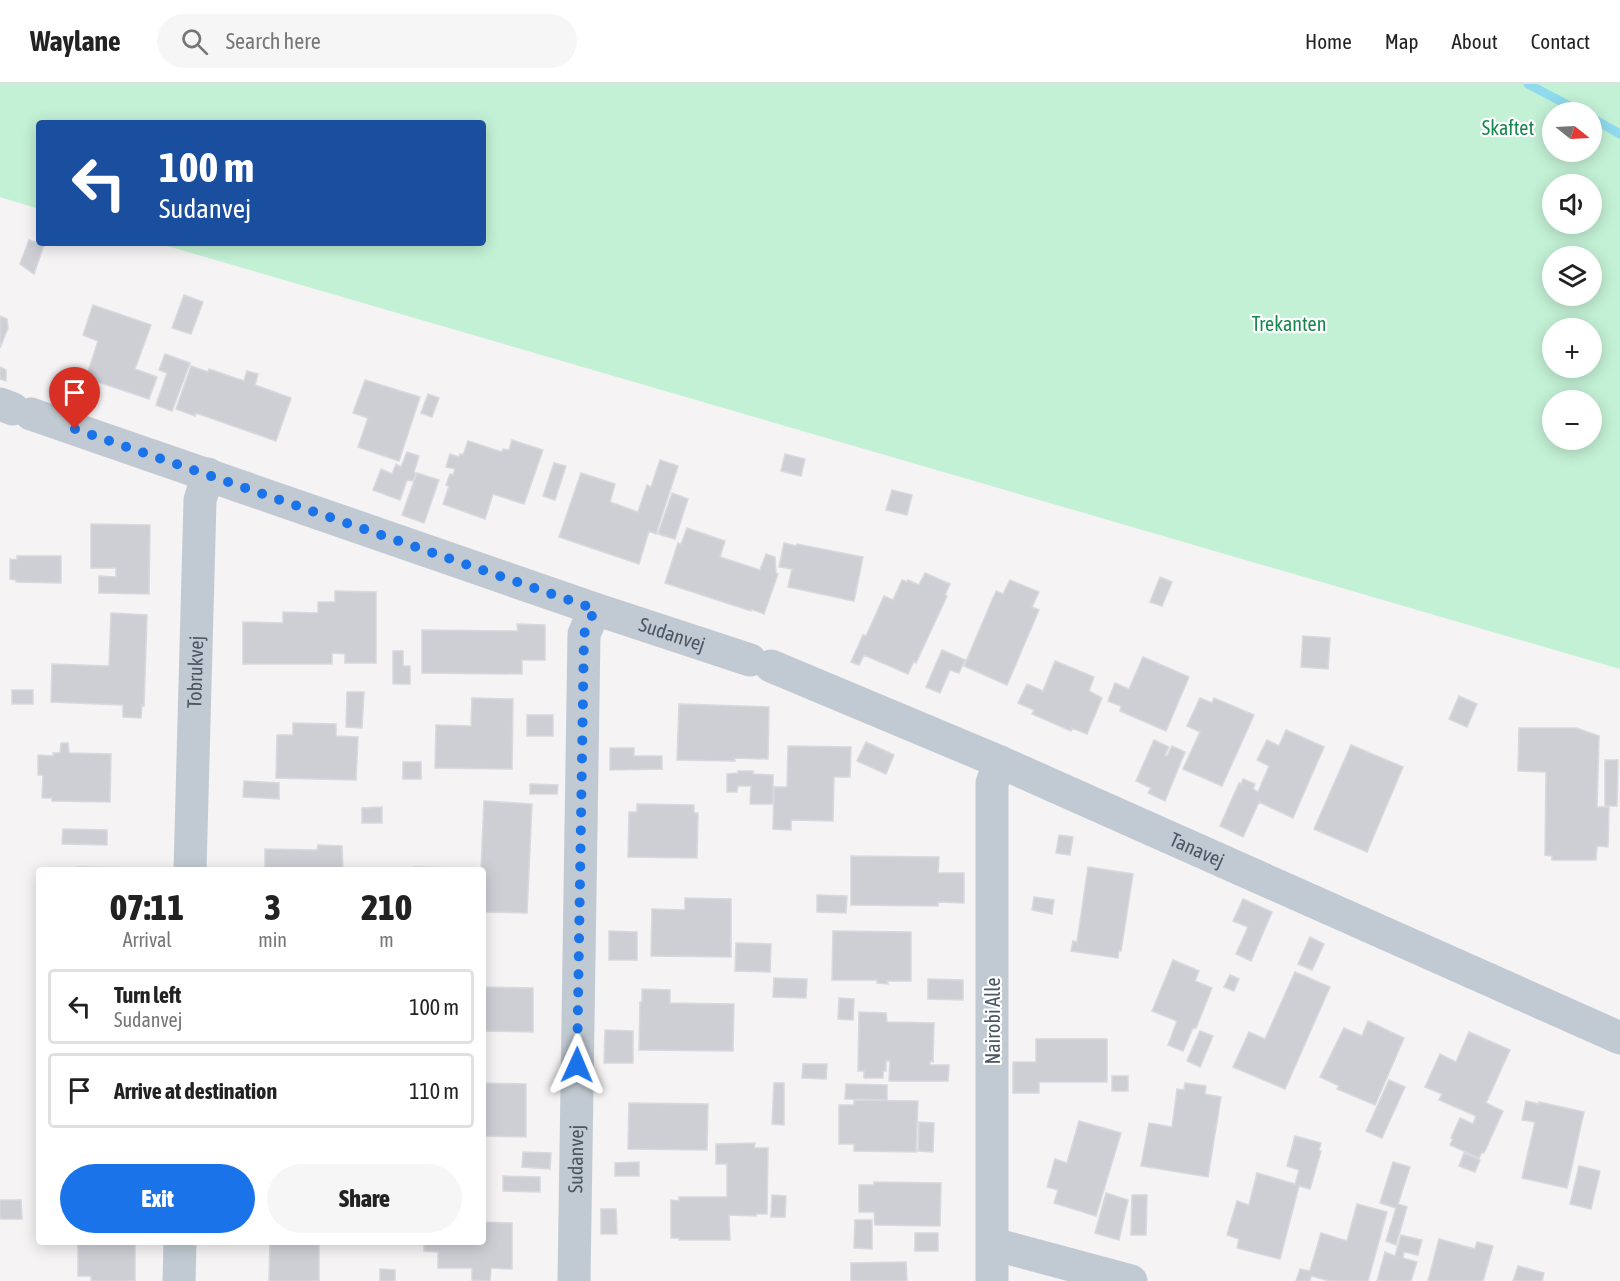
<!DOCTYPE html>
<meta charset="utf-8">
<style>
:root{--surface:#fff;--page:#f6f6f6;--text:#222;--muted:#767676;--line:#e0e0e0;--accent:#1a73e8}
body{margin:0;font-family:"Asap Condensed",sans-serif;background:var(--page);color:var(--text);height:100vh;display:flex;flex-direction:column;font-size:22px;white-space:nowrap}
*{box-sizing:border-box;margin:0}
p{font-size:20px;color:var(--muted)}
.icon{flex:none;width:33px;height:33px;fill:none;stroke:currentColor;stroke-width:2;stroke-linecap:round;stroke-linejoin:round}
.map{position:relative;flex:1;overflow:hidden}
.panel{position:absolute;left:36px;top:783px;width:450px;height:378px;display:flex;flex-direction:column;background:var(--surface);border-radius:6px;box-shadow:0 3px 15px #0003}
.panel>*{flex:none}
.top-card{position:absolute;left:36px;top:36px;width:450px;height:126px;border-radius:6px;box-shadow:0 3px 15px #0003;background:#1a4fa0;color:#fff;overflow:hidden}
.needle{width:39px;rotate:108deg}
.controls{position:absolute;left:1542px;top:18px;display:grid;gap:12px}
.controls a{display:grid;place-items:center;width:60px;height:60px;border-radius:50%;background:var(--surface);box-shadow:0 3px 15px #0003;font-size:30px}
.pin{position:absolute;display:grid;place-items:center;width:51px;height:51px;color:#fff;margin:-62px -26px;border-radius:50% 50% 50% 0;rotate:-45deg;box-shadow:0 0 6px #0007}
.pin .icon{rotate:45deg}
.me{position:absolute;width:66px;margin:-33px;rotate:1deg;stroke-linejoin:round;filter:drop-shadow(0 0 4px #0008)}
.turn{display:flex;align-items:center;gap:21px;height:126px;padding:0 24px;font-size:27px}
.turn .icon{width:78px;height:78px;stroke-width:2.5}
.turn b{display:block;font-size:42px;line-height:51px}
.eta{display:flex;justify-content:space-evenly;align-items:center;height:102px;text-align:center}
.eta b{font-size:36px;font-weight:800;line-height:42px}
.primary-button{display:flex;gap:12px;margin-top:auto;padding:12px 24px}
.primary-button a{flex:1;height:69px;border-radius:36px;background:var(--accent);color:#fff;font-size:24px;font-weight:800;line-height:69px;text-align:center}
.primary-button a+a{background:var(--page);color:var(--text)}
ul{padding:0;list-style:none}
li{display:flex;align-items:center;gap:18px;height:75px;margin:0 12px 9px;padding:0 12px;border:3px solid var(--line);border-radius:6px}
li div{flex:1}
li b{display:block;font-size:22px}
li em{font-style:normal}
header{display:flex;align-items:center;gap:36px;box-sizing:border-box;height:84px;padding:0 30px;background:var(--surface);border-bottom:2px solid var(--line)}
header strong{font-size:28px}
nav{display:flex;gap:33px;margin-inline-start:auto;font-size:21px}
.search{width:420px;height:54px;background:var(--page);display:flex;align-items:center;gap:15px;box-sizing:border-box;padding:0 21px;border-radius:33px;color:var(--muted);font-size:22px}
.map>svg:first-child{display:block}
</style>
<header>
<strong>Waylane</strong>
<div class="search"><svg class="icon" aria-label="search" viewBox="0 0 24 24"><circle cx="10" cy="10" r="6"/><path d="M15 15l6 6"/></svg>Search here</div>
<nav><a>Home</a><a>Map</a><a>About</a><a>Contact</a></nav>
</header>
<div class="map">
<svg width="1620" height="1197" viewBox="0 0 1620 1197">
<rect width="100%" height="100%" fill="#f5f3f3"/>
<!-- green -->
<path fill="#c3f1d5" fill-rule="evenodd" d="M 0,0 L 1620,0 L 1620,585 L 157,159 L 483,159 L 483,39 L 39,39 L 39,125 L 0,113 ZM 1552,28 L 1592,28 L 1592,68 L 1552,68 ZM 1552,100 L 1592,100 L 1592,140 L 1552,140 ZM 1552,172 L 1592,172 L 1592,212 L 1552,212 ZM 1552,244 L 1592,244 L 1592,284 L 1552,284 ZM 1552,316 L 1592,316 L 1592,356 L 1552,356 Z"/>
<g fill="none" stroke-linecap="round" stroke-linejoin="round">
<!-- stream -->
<path stroke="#90daee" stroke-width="9" d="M 1528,0 L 1581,28
M 1592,34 L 1620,50"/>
</g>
<!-- building -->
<path fill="#cdcfd5" stroke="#d7d9de" stroke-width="1.5" d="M 29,156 L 44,161 L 34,190 L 20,180 Z
M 184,211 L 203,218 L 191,250 L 172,244 Z
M 93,221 L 151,241 L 135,285 L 157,293 L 149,315 L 86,294 L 98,257 L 83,251 Z
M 0,232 L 7,235 L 8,244 L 0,264 Z
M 165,270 L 190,279 L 172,327 L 156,321 L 167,289 L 159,286 Z
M 191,282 L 208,288 L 209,285 L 244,297 L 247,287 L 258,290 L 255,301 L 291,314 L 276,357 L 196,329 L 195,332 L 176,325 Z
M 0,283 L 6,286 L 6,297 L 0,295 Z
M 365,296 L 420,313 L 399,377 L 358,363 L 368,334 L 353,329 Z
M 428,310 L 439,314 L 432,333 L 421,329 Z
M 512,356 L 543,366 L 524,420 L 493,410 L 485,435 L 443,420 L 449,402 L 446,401 L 450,390 L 453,391 L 455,385 L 446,383 L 450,370 L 459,373 L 460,370 L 463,371 L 468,357 L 502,368 L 503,365 L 509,366 Z
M 407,368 L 419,372 L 414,388 L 416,389 L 413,397 L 407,396 L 400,416 L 373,406 L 381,385 L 392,390 L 396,380 L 401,383 Z
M 785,370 L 805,375 L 801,392 L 781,387 Z
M 660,376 L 678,382 L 656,450 L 649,447 L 639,480 L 559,453 L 581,389 L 615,400 L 610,418 L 638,428 L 647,401 L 651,403 Z
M 554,379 L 566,382 L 555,416 L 543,412 Z
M 417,389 L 439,396 L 424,439 L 402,431 Z
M 892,406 L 912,411 L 907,431 L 886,426 Z
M 672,409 L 688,415 L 675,455 L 658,450 Z
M 91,440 L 150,441 L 149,510 L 99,509 L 99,492 L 116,493 L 116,484 L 91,484 Z
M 687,444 L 725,457 L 720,473 L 760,486 L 766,470 L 775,473 L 776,489 L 778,490 L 764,530 L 751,525 L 751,527 L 665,499 L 678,459 L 681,460 Z
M 784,459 L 796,462 L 797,460 L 863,473 L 854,517 L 788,503 L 792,485 L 779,483 Z
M 17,472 L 61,472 L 61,499 L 16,498 L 16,496 L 10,495 L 10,475 L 17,476 Z
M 925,489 L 950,500 L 945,511 L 947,512 L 916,579 L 914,577 L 908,590 L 864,571 L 859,581 L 851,578 L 863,551 L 866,552 L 884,512 L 893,516 L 902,496 L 907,498 L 908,496 L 919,501 Z
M 1160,493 L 1172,498 L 1162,522 L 1150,518 Z
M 1010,496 L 1039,508 L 1032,523 L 1039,526 L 1007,601 L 964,582 L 996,507 L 1003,510 Z
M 335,507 L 376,508 L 376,579 L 345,579 L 345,570 L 332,569 L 332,580 L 243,580 L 243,538 L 283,539 L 283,528 L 318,529 L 318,518 L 335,518 Z
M 111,529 L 147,531 L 144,622 L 142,621 L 141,634 L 123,633 L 123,621 L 51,618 L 52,580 L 109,582 Z
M 517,540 L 545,541 L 545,576 L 522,576 L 522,590 L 422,589 L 422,546 L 518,547 Z
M 1303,552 L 1330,554 L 1328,585 L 1301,583 Z
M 942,566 L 965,576 L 959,589 L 950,586 L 940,609 L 926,603 Z
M 393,567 L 403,567 L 403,582 L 410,582 L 410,600 L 393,600 Z
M 1143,573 L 1189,593 L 1166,647 L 1120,627 L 1121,622 L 1108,617 L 1115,599 L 1129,605 Z
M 1055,577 L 1094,593 L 1089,607 L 1102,614 L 1087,650 L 1072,644 L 1071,647 L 1032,630 L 1034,626 L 1018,619 L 1027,600 L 1043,607 Z
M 12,606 L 33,606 L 33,620 L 12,620 Z
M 347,608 L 364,608 L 362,644 L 346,643 Z
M 1459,612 L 1477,620 L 1467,643 L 1449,635 Z
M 472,614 L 513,615 L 512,685 L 435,684 L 436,641 L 471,642 Z
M 1200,614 L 1212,619 L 1214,614 L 1254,631 L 1222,702 L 1183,685 L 1200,648 L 1187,642 Z
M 679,620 L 769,623 L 768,675 L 734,674 L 735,677 L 677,676 Z
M 527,631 L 553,631 L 553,652 L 527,652 Z
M 293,639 L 336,640 L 336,652 L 358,653 L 356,696 L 276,694 L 277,651 L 293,651 Z
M 1519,644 L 1576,644 L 1599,652 L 1597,723 L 1609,723 L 1608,763 L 1597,762 L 1596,776 L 1552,776 L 1552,772 L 1545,771 L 1546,688 L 1518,687 Z
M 1286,646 L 1324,663 L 1293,734 L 1259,718 L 1243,753 L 1220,742 L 1239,699 L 1241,700 L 1243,695 L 1255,700 L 1253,705 L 1258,708 L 1269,682 L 1257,676 L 1267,656 L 1279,662 Z
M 1154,656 L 1169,663 L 1165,671 L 1167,672 L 1172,662 L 1185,668 L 1165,717 L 1148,709 L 1151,704 L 1136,697 Z
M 866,658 L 894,671 L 886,690 L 857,677 Z
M 61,659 L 68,659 L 69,669 L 111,670 L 110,718 L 52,717 L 52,714 L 42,714 L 43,691 L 38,691 L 38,671 L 54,672 L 53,669 L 60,669 Z
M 1351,661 L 1403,683 L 1367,768 L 1314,745 Z
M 788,662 L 851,663 L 850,693 L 834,693 L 833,737 L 791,736 L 791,746 L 773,745 L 774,703 L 787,703 Z
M 610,664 L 634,664 L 634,672 L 662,672 L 662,685 L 610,686 Z
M 1605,676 L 1618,676 L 1617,722 L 1605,722 Z
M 403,678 L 421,678 L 421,695 L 403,695 Z
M 738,687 L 753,687 L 753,690 L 773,691 L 773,720 L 750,720 L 751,702 L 738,702 L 737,708 L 727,708 L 727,690 L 738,689 Z
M 244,697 L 279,699 L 279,715 L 243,713 Z
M 530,700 L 558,701 L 557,710 L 530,710 Z
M 484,717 L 532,720 L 527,829 L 483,828 L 483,786 L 481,786 Z
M 637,720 L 694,721 L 694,729 L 698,729 L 697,774 L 628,773 L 629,728 L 637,728 Z
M 382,723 L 382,739 L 362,739 L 362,724 Z
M 63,745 L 107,746 L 107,761 L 62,760 Z
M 1059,751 L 1073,753 L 1070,771 L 1056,769 Z
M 318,761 L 342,762 L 343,786 L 265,786 L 265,765 L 317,766 Z
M 851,772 L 939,773 L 938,789 L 964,789 L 964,819 L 938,818 L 938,822 L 851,821 Z
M 77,783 L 138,784 L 138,786 L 77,786 Z
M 414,783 L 458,784 L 458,786 L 414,786 Z
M 1088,783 L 1133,790 L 1121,867 L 1119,866 L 1118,874 L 1071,867 L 1073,857 L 1077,858 Z
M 817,811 L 847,812 L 846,829 L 817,828 Z
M 1034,813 L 1054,816 L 1052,830 L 1032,826 Z
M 685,814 L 731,815 L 731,873 L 651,872 L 652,825 L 685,826 Z
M 1243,815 L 1272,828 L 1251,877 L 1236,870 L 1248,843 L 1233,837 Z
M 609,847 L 637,848 L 637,876 L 609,876 Z
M 833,847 L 911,848 L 911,897 L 887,897 L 888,900 L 877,899 L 877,896 L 832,896 Z
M 1310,853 L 1324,860 L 1312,886 L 1298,880 Z
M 736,859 L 771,860 L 770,888 L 735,887 Z
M 1173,876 L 1199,887 L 1195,897 L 1212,904 L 1196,944 L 1193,944 L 1183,967 L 1168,961 L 1177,937 L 1152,927 Z
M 1295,888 L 1330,903 L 1285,1005 L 1233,983 L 1249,948 L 1265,955 Z
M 1230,891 L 1239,895 L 1234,907 L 1224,903 Z
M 774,894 L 807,895 L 806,914 L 773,913 Z
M 928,895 L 963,896 L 963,916 L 928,915 Z
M 483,903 L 533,904 L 533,948 L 483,947 Z
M 642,905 L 670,906 L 670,919 L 734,920 L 733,967 L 639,966 L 640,918 L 642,918 Z
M 839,914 L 854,915 L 853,936 L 838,935 Z
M 859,928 L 886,929 L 887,938 L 934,939 L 933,978 L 930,977 L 930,981 L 949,981 L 948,997 L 889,997 L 890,977 L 886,977 L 886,987 L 883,987 L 883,994 L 864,994 L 864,987 L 858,987 Z
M 1368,937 L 1404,954 L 1375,1021 L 1337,1005 L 1339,1002 L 1320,993 L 1344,944 L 1362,952 Z
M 605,946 L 633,947 L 633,979 L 604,979 Z
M 1200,947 L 1213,952 L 1200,983 L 1187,977 Z
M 1469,948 L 1510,966 L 1486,1019 L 1503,1027 L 1484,1069 L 1482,1068 L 1479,1074 L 1450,1061 L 1453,1055 L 1451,1054 L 1460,1034 L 1473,1040 L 1476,1032 L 1439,1016 L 1442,1010 L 1425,1003 L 1440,970 L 1456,978 Z
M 1036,955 L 1107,955 L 1107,998 L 1039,998 L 1039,1009 L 1013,1009 L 1013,978 L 1036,978 Z
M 803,980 L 827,980 L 826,995 L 802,994 Z
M 1112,992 L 1128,992 L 1128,1007 L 1112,1007 Z
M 1389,996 L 1405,1003 L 1382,1054 L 1366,1047 Z
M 483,999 L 526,1000 L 526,1053 L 483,1052 Z
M 774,999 L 784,999 L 784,1041 L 772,1040 Z
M 1185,999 L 1206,1002 L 1205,1010 L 1221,1013 L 1208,1093 L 1141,1082 L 1149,1039 L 1172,1043 L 1177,1005 L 1184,1006 Z
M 846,1000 L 887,1001 L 887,1016 L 845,1015 Z
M 854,1016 L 918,1017 L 916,1068 L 854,1067 L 854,1060 L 839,1060 L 839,1021 L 854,1021 Z
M 1526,1017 L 1539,1020 L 1539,1018 L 1584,1028 L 1567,1104 L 1522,1094 L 1535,1038 L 1522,1036 Z
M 629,1019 L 708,1020 L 707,1066 L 628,1065 Z
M 1079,1037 L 1121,1049 L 1096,1132 L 1054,1119 L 1058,1106 L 1047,1103 L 1055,1075 L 1067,1079 Z
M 919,1038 L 934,1039 L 933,1068 L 918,1067 Z
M 1295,1052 L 1321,1059 L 1319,1066 L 1321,1067 L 1310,1105 L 1299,1102 L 1280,1175 L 1237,1164 L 1239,1155 L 1227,1151 L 1237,1117 L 1249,1121 L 1257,1089 L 1295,1100 L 1299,1086 L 1287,1082 Z
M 755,1059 L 754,1064 L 768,1064 L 767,1130 L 756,1130 L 756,1132 L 729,1131 L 730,1156 L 679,1156 L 679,1154 L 671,1154 L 671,1116 L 679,1117 L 679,1113 L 727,1113 L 727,1080 L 716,1080 L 716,1060 Z
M 523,1068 L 551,1069 L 550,1085 L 522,1083 Z
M 1464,1069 L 1480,1076 L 1475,1088 L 1459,1082 Z
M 639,1078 L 639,1092 L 615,1092 L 615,1079 Z
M 1393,1078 L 1410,1083 L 1398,1120 L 1407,1123 L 1396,1161 L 1386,1157 L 1396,1124 L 1380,1119 Z
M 1579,1082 L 1600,1087 L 1591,1125 L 1570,1120 Z
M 503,1092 L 540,1093 L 540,1108 L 503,1107 Z
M 874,1098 L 941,1099 L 940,1142 L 875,1141 L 874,1128 L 859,1128 L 859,1101 L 874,1101 Z
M 1106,1109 L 1128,1116 L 1119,1156 L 1095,1149 Z
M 772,1111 L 786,1112 L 785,1133 L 771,1133 Z
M 1132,1111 L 1147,1111 L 1146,1151 L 1131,1151 Z
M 0,1116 L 21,1116 L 22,1135 L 0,1135 Z
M 1357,1120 L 1387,1128 L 1368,1197 L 1330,1197 L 1311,1192 L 1310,1197 L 1296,1197 L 1300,1185 L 1310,1187 L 1321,1149 L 1347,1157 Z
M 601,1125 L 616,1125 L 617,1150 L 601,1150 Z
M 855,1136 L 872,1136 L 872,1165 L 854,1164 Z
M 483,1138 L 512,1139 L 512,1185 L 491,1184 L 490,1197 L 472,1196 L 472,1184 L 438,1184 L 438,1168 L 424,1167 L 424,1158 L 483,1158 Z
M 915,1149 L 938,1149 L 938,1167 L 915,1167 Z
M 1401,1151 L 1422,1156 L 1418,1171 L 1404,1168 L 1403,1174 L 1417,1178 L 1411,1197 L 1377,1197 L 1385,1168 L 1395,1172 Z
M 1439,1155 L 1475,1165 L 1477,1158 L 1493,1162 L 1483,1197 L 1428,1197 Z
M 92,1158 L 135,1158 L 135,1197 L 91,1197 L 91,1192 L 78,1192 L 78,1160 L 92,1160 Z
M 270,1158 L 319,1158 L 319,1197 L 269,1197 Z
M 906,1178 L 907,1197 L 851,1197 L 851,1179 Z
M 1518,1182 L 1544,1189 L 1542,1197 L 1513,1197 Z
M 380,1185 L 395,1186 L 395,1197 L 380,1197 Z"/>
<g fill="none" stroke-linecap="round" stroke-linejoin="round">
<!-- minor -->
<g stroke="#c1cad2" stroke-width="33">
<path d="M 0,320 L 13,325"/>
<path id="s1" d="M 31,330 L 595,525 L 750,576"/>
<path id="s2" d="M 771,582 L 1000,678 L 1620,954"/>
<path id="s3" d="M 190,786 L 200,416 L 208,390"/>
<path d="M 993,1160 L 1131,1197"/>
<path d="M 179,1197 L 180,1158"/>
<path id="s4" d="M 574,1197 L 584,550 L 595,525"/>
<path d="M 992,1197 L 992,699 L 1000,678"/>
</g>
</g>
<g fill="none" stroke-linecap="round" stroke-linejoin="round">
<!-- route -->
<path stroke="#1a73e8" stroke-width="10" stroke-dasharray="0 18" d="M 75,345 L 595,525 L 584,550 L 577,981"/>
</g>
<g text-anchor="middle" stroke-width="4.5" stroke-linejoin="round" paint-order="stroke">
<!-- park labels -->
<g font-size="20" fill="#17864f" stroke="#fff">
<text x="1508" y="51">Skaftet</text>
<text x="1289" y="247">Trekanten</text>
</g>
<!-- street labels -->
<g font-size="20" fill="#4a5661" stroke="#fff">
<text dy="7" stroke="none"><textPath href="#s1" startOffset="678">Sudanvej</textPath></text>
<text dy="7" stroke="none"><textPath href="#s3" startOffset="198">Tobrukvej</textPath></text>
<text dy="7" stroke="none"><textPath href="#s2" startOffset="464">Tanavej</textPath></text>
<text transform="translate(993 937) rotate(-90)" y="7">Nairobi Alle</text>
<text dy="7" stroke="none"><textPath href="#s4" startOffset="122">Sudanvej</textPath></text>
</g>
</g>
</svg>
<div class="controls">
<a><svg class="needle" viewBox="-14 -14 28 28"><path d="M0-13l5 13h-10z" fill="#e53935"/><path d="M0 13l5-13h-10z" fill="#767676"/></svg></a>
<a><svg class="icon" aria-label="sound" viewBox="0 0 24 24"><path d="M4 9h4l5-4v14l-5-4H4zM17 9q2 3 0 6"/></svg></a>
<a><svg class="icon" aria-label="layers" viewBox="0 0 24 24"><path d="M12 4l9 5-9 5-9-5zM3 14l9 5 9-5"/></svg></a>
<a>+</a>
<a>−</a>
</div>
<div class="pin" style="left:75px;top:345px;background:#d93025"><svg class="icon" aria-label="arrive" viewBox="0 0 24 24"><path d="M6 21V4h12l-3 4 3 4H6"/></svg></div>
<svg class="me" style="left:577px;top:981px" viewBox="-20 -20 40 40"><path d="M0-17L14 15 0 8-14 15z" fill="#1a73e8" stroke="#fff" stroke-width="4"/></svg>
<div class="top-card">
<div class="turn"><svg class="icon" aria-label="left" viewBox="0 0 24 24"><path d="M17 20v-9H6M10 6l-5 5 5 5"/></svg><div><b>100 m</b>Sudanvej</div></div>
</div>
<section class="panel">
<div class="eta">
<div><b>07:11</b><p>Arrival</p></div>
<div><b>3</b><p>min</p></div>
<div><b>210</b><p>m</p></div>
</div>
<ul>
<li><svg class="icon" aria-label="left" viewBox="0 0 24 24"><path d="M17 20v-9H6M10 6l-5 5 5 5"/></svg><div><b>Turn left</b><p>Sudanvej</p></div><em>100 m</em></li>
<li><svg class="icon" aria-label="arrive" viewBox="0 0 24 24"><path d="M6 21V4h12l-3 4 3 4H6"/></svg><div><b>Arrive at destination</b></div><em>110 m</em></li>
</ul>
<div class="primary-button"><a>Exit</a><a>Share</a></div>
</section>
</div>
